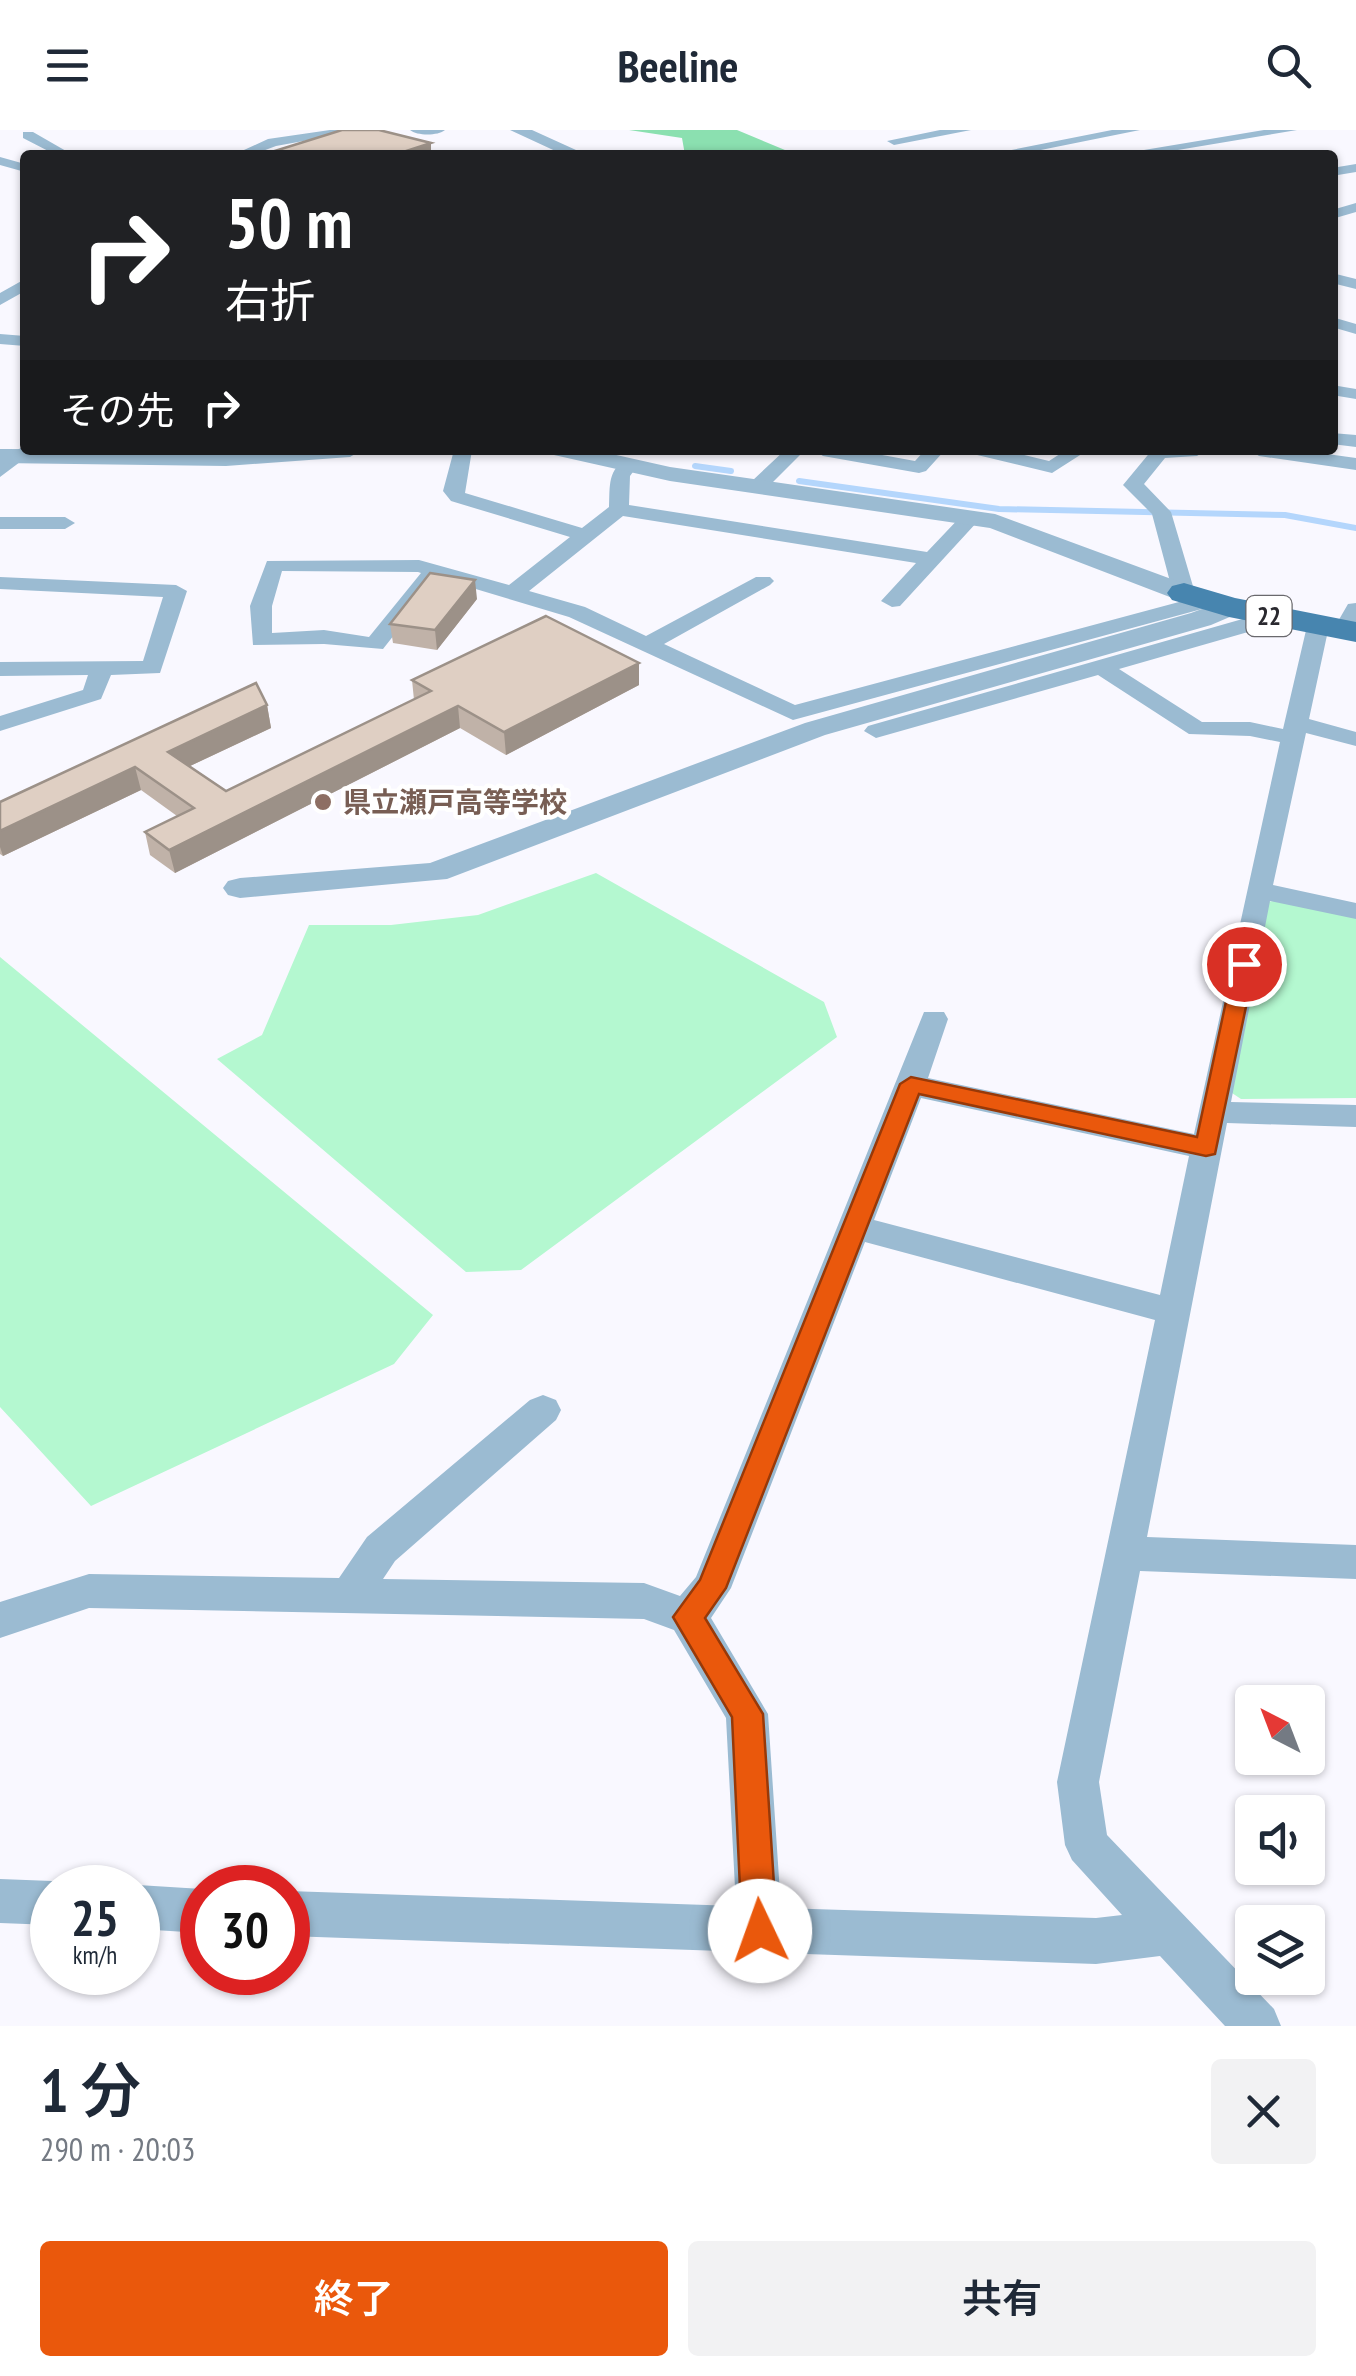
<!DOCTYPE html>
<html lang="ja">
<meta charset="utf-8">
<style>
:root{--surface:#fff;--page:#f2f2f3;--text:#1f2937;--muted:#747a83;--accent:#ea580c}
body{margin:0;font-family:"PT Sans Narrow","Noto Sans JP",sans-serif;background:var(--page);color:var(--text);height:100vh;display:flex;flex-direction:column;font-size:38px;white-space:nowrap}
*{box-sizing:border-box;margin:0}
p{font-size:32px;color:var(--muted)}
.icon{flex:none;width:55px;height:55px;fill:none;stroke:currentColor;stroke-width:2;stroke-linecap:round;stroke-linejoin:round}
.map{position:relative;height:1896px;overflow:hidden}
.panel{display:flex;flex-direction:column;background:var(--surface);flex:1}
.panel>*{flex:none}
.banner{position:absolute;left:20px;top:20px;width:1318px;height:305px;border-radius:10px;box-shadow:0 2px 8px #0004;background:#202124;color:#fff;overflow:hidden}
.needle{width:65px;rotate:318deg}
.buttons{position:absolute;left:1235px;top:1555px;display:grid;gap:20px}
.buttons a{display:grid;place-items:center;width:90px;height:90px;border-radius:10px;background:var(--surface);box-shadow:0 2px 8px #0004;font-size:50px}
.speed{position:absolute;left:30px;top:1735px;display:flex;gap:20px;font-size:50px;font-weight:700;text-align:center}
.speed>*{display:grid;place-content:center;width:130px;height:130px;border-radius:50%;background:var(--surface);box-shadow:0 2px 8px #0004;line-height:1}
.speed small{font-size:25px;font-weight:400}
.speed .limit{border:15px solid #d22;background:#fff;color:#111}
.pin{position:absolute;display:grid;place-items:center;width:85px;height:85px;color:#fff;margin:-42px;border:5px solid #fff;border-radius:50%;box-shadow:0 2px 10px #0007}
.me{position:absolute;width:110px;margin:-55px;rotate:357deg;stroke-linejoin:round;filter:drop-shadow(0 0 8px #0008)}
.turn{display:flex;align-items:center;gap:35px;height:210px;padding:0 40px;font-size:45px}
.turn .icon{width:130px;height:130px;stroke-width:2.5}
.turn b{display:block;font-size:70px;line-height:85px}
.then{display:flex;align-items:center;height:95px;padding:0 40px;background:#0003;gap:20px;font-size:38px}
.round{display:grid;place-items:center;flex:none;width:105px;height:105px;border-radius:10px;background:var(--page)}
.summary{display:flex;align-items:center;justify-content:space-between;height:170px;padding:0 40px}
h1{font-size:60px;font-weight:600;line-height:75px}
.button{display:flex;gap:20px;margin-top:auto;padding:20px 40px}
.button a{flex:1;height:115px;border-radius:10px;background:var(--accent);color:#fff;font-size:40px;font-weight:600;line-height:115px;text-align:center}
.button a+a{background:var(--page);color:var(--text)}
header{display:flex;justify-content:space-between;align-items:center;height:130px;padding:0 40px;background:var(--surface);font-size:45px;font-weight:600}
.map>svg:first-child{display:block}
</style>
<header><svg class="icon" aria-label="menu" viewBox="0 0 24 24"><path d="M4 6h16M4 12h16M4 18h16"/></svg>Beeline<svg class="icon" aria-label="search" viewBox="0 0 24 24"><circle cx="10" cy="10" r="6"/><path d="M15 15l6 6"/></svg></header>
<div class="map">
<svg width="1356" height="1896" viewBox="0 0 1356 1896">
<rect width="100%" height="100%" fill="#f9f8ff"/>
<!-- green -->
<path fill="#b4f8d0" d="M 596,743 L 824,872 L 837,907 L 521,1140 L 466,1142 L 217,929 L 262,905 L 309,795 L 391,795 L 478,785 Z
M 1282,770 L 1356,785 L 1356,968 L 1241,969 L 1232,963 L 1267,772 Z
M 0,827 L 433,1185 L 394,1234 L 91,1376 L 0,1277 Z"/>
<!-- forest -->
<path fill="#8be0b0" d="M 629,0 L 737,0 L 797,25 L 685,25 L 682,8 Z"/>
<g fill="none" stroke-linecap="round" stroke-linejoin="round">
<!-- stream -->
<path stroke="#b4d6fc" stroke-width="6" d="M 695,336 L 731,341
M 799,351 L 999,379 L 1285,385 L 1356,398"/>
<!-- minor -->
<path fill="#9bbbd2" fill-rule="evenodd" d="M 330,0 L 364,0 L 276,16 L 252,25 L 233,25 L 268,9 Z
M 410,0 L 445,0 C 438,6 417,6 410,0 Z
M 940,0 L 971,0 L 894,15 L 887,11 Z
M 1112,0 L 1140,0 L 1016,25 L 986,25 Z
M 1264,0 L 1297,0 L 1148,25 L 1114,25 Z
M 23,2 L 33,2 L 73,25 L 56,25 L 23,8 Z
M 0,27 L 25,34 L 25,42 L 0,35 Z
M 1356,34 L 1356,42 L 1332,46 L 1332,38 Z
M 1356,73 L 1356,82 L 1332,89 L 1332,80 Z
M 1332,143 L 1356,149 L 1356,159 L 1332,153 Z
M 25,149 L 25,161 L 0,175 L 0,163 Z
M 1332,187 L 1356,194 L 1356,204 L 1332,197 Z
M 0,204 L 25,206 L 25,216 L 0,214 Z
M 1332,255 L 1356,259 L 1356,269 L 1332,265 Z
M 1332,303 L 1356,305 L 1356,317 L 1332,314 Z
M 25,315 L 25,320 L 36,320 L 0,347 L 0,332 Z
M 454,320 L 472,320 L 465,363 L 582,398 L 609,377 C 610,357 607,337 629,329 L 638,335 L 630,346 L 629,375 L 927,422 L 964,383 L 978,383 L 978,391 L 900,476 L 892,477 L 881,471 L 916,433 L 623,386 L 529,461 L 585,477 L 646,506 L 756,447 L 770,447 L 774,451 L 770,455 L 664,514 L 795,575 L 1205,465 L 1216,471 L 1213,476 L 793,590 L 569,487 L 439,448 L 383,519 L 324,514 L 253,515 L 250,476 L 267,431 L 419,430 L 509,455 L 570,407 L 451,371 L 443,361 ZM 282,441 L 418,442 L 421,443 L 369,507 L 324,500 L 272,503 L 272,476 Z
M 785,320 L 805,320 L 766,359 L 752,359 L 752,351 Z
M 814,320 L 855,320 L 915,331 L 925,320 L 945,320 L 926,341 L 919,343 L 823,326 Z
M 971,320 L 1004,320 L 1049,331 L 1066,320 L 1088,320 L 1052,343 L 973,324 Z
M 1152,320 L 1206,320 L 1197,326 L 1165,328 L 1144,354 L 1171,382 L 1195,463 L 1184,469 L 1173,463 L 1152,384 L 1123,355 Z
M 1250,320 L 1298,320 L 1356,328 L 1356,340 L 1259,326 Z
M 0,387 L 65,387 L 75,393 L 65,399 L 0,399 Z
M 0,447 L 176,455 L 187,461 L 160,543 L 111,545 L 101,569 L 0,601 L 0,586 L 83,560 L 88,545 L 0,546 L 0,532 L 143,531 L 163,467 L 0,459 Z
M 1356,473 L 1356,498 L 1352,505 L 1336,505 L 1333,500 L 1348,474 Z
M 1265,478 L 1276,485 L 1262,498 L 1119,539 L 1202,592 L 1250,592 L 1283,599 L 1307,496 L 1318,489 L 1329,496 L 1309,589 L 1356,602 L 1356,616 L 1306,603 L 1273,755 L 1356,773 L 1356,789 L 1270,771 L 1231,972 L 1356,975 L 1356,997 L 1227,993 L 1147,1407 L 1356,1415 L 1356,1449 L 1140,1441 L 1099,1652 L 1107,1705 L 1274,1879 L 1281,1896 L 1225,1896 L 1160,1826 L 1096,1834 L 288,1806 L 288,1761 L 736,1776 L 726,1588 L 674,1500 L 644,1489 L 89,1478 L 0,1508 L 0,1472 L 89,1444 L 339,1448 L 367,1407 L 530,1270 L 543,1265 L 556,1270 L 561,1280 L 556,1290 L 395,1431 L 383,1449 L 644,1453 L 680,1466 L 696,1447 L 924,882 L 944,882 L 948,889 L 928,948 L 1194,1004 L 1280,612 L 1250,606 L 1189,604 L 1098,545 L 876,608 L 864,601 L 868,596 L 1246,488 ZM 921,968 L 1189,1026 L 1160,1165 L 874,1090 ZM 865,1112 L 1155,1190 L 1057,1652 L 1065,1715 L 1072,1730 L 1122,1785 L 1096,1788 L 781,1778 L 768,1584 L 711,1488 L 731,1458 Z
M 0,1749 L 52,1751 L 68,1757 L 52,1758 L 52,1795 L 0,1793 Z
M 138,1755 L 202,1759 L 202,1803 L 138,1799 L 138,1758 L 131,1758 Z"/>
<!-- tertiary -->
<path fill="#9bbbd2" fill-rule="evenodd" d="M 510,0 L 532,0 L 587,25 L 564,25 Z
M 0,319 L 362,320 L 350,327 L 226,336 L 0,333 Z
M 550,320 L 594,320 L 670,337 L 995,384 L 1193,457 L 1197,463 L 1184,471 L 1175,469 L 990,398 L 670,351 L 554,325 Z
M 1229,469 L 1242,477 L 1239,483 L 1211,495 L 825,605 L 447,749 L 240,768 L 228,765 L 223,758 L 228,751 L 240,748 L 430,733 L 805,593 L 1191,483 Z"/>
<!-- primary -->
<path fill="#4785af" fill-rule="evenodd" d="M 1184,453 L 1235,468 L 1356,492 L 1356,512 L 1229,487 L 1172,470 L 1167,463 L 1172,456 Z"/>
</g>
<!-- wall -->
<path fill="#c0b2a8" d="M 477,469 L 437,520 L 393,513 L 390,494 Z
M 639,533 L 639,555 L 506,625 L 460,598 L 175,743 L 150,725 L 145,702 L 177,686 L 141,660 L 3,726 L 0,724 L 0,672 L 267,575 L 271,598 L 190,636 L 226,661 L 414,570 L 412,550 Z"/>
<!-- shaded-wall -->
<path fill="#9c9188" d="M 431,13 L 431,25 L 394,25 Z
M 475,450 L 477,469 L 437,520 L 435,500 Z
M 639,533 L 639,555 L 506,625 L 504,602 Z
M 267,575 L 271,598 L 173,644 L 168,622 Z
M 458,576 L 460,598 L 175,743 L 169,720 Z
M 135,637 L 141,660 L 3,726 L 0,717 L 0,701 Z"/>
<!-- building -->
<path fill="#dfcfc3" stroke="#9c9188" stroke-width="2.5" d="M 342,0 L 379,0 L 431,13 L 394,25 L 262,25 Z
M 430,443 L 475,450 L 435,500 L 390,494 Z
M 546,486 L 639,533 L 504,602 L 458,576 L 169,720 L 145,702 L 194,678 L 135,637 L 0,701 L 0,672 L 256,553 L 267,575 L 168,622 L 226,661 L 431,561 L 412,550 Z"/>
<!-- route -->
<path fill="#ea580c" stroke="#983908" stroke-width="2.5" d="M 1244,827 L 1255,834 L 1215,1024 L 1206,1026 L 919,964 L 726,1458 L 705,1488 L 763,1584 L 777,1801 L 772,1813 L 760,1818 L 747,1813 L 742,1801 L 732,1587 L 673,1487 L 700,1450 L 900,954 L 911,947 L 1197,1007 L 1234,834 Z"/>
<!-- markers -->
<circle fill="#8d6e63" stroke="#fff" stroke-width="4" cx="323" cy="672" r="10"/>
<g text-anchor="middle" stroke-width="9" stroke-linejoin="round" paint-order="stroke">
<!-- shield labels -->
<rect fill="#fff" stroke="#6a696d" stroke-width="2.5" x="1246.5" y="466" width="45" height="40" rx="8"/>
<g font-size="25" font-weight="bold" fill="#2a292f">
<text x="1269" y="495">22</text>
</g>
<!-- education labels -->
<g font-size="28" font-weight="bold" fill="#785e54" stroke="#fff" text-anchor="start">
<text x="343" y="682">県立瀬戸高等学校</text>
</g>
</g>
</svg>
<div class="buttons">
<a><svg class="needle" viewBox="-14 -14 28 28"><path d="M0-13l5 13h-10z" fill="#e53935"/><path d="M0 13l5-13h-10z" fill="#747a83"/></svg></a>
<a><svg class="icon" aria-label="sound" viewBox="0 0 24 24"><path d="M4 9h4l5-4v14l-5-4H4zM17 9q2 3 0 6"/></svg></a>
<a><svg class="icon" aria-label="layers" viewBox="0 0 24 24"><path d="M12 4l9 5-9 5-9-5zM3 14l9 5 9-5"/></svg></a>
</div>
<div class="speed"><div>25<small>km/h</small></div><div class="limit">30</div></div>
<div class="pin" style="left:1244px;top:834px;background:#d93025"><svg class="icon" aria-label="arrive" viewBox="0 0 24 24"><path d="M6 21V4h12l-3 4 3 4H6"/></svg></div>
<svg class="me" style="left:760px;top:1801px" viewBox="-20 -20 40 40"><circle r="19" fill="#fff"/><path d="M0-13L10 11 0 6-10 11z" fill="#ea580c"/></svg>
<div class="banner">
<div class="turn"><svg class="icon" aria-label="right" viewBox="0 0 24 24"><path d="M7 20v-9h11M14 6l5 5-5 5"/></svg><div><b>50 m</b>右折</div></div>
<div class="then">その先<svg class="icon" aria-label="right" viewBox="0 0 24 24"><path d="M7 20v-9h11M14 6l5 5-5 5"/></svg></div>
</div>
</div>
<section class="panel">
<div class="summary"><div><h1>1 分</h1><p>290 m · 20:03</p></div><a class="round"><svg class="icon" aria-label="close" viewBox="0 0 24 24"><path d="M6 6l12 12M18 6L6 18"/></svg></a></div>
<div class="button"><a>終了</a><a>共有</a></div>
</section>
